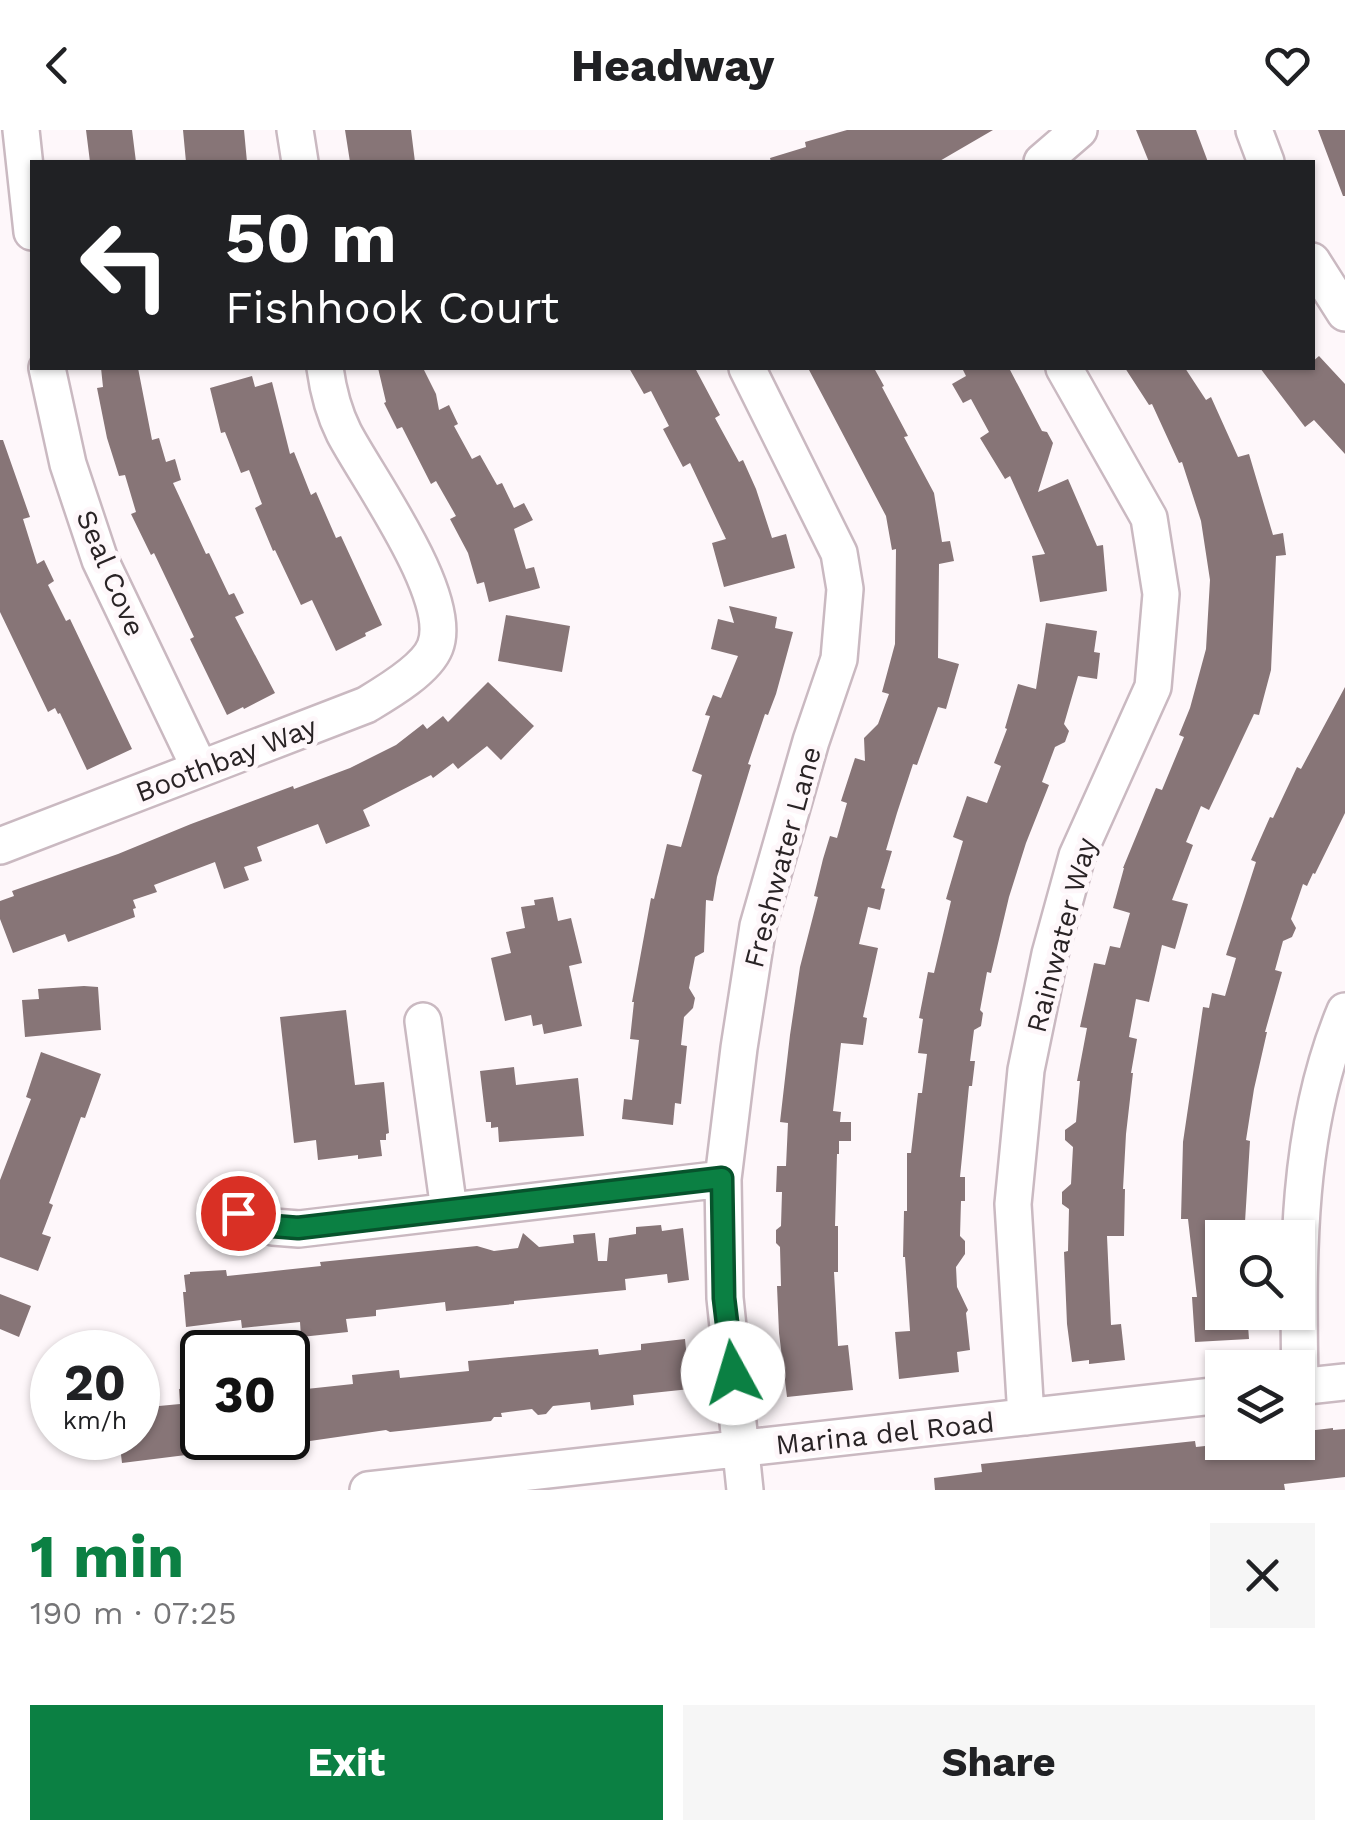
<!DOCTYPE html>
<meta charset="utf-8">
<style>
:root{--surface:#fff;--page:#f6f6f6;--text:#202124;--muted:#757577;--accent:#0b8043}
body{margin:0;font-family:"Work Sans",sans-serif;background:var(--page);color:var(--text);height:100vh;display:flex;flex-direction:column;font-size:38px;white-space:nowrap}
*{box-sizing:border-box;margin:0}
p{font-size:32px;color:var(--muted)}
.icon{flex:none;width:55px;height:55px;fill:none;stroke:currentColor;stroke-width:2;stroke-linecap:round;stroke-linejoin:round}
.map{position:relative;height:1360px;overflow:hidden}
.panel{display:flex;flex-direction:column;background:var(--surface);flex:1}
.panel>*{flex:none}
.guide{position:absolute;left:30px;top:30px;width:1285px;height:210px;border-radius:0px;box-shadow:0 2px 8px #0004;background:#202124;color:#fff;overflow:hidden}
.fabs{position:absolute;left:1205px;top:1090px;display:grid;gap:20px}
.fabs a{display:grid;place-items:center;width:110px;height:110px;border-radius:0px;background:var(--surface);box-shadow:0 2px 8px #0004;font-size:50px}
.speed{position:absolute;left:30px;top:1200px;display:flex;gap:20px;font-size:50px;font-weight:700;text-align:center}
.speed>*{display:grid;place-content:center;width:130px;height:130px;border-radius:50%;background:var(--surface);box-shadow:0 2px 8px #0004;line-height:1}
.speed small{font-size:25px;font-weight:400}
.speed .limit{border:5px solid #111;border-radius:15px;background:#fff;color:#111}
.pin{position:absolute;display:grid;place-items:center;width:85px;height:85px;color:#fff;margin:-42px;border:5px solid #fff;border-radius:50%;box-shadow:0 2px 10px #0007}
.me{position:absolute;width:110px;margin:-55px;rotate:354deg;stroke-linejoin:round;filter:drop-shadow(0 0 8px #0008)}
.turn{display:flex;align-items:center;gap:35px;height:210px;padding:0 30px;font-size:45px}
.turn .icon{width:130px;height:130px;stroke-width:2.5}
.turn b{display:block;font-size:70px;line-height:85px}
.round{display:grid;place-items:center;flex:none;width:105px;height:105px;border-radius:0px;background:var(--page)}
.head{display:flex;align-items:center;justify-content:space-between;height:170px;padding:0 30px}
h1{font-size:60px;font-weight:700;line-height:75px;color:var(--accent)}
.button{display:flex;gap:20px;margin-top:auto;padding:20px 30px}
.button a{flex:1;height:115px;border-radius:0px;background:var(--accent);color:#fff;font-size:40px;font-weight:700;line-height:115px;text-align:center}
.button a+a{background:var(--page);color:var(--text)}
header{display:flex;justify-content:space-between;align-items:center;height:130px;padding:0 30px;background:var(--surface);font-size:45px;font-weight:700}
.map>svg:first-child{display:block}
</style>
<header><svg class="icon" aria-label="back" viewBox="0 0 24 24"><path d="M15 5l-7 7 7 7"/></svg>Headway<svg class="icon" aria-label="heart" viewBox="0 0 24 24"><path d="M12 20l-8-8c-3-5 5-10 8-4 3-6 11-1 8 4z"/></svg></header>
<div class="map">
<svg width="1345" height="1360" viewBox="0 0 1345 1360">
<rect width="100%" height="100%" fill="#fef7fa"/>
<!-- building -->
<path fill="#877577" d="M 86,0 L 132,0 L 136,32 L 90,32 Z
M 183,0 L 244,0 L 247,32 L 186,32 Z
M 345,0 L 411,0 L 415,32 L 350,32 Z
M 847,0 L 993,0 L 938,32 L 771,32 L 770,28 L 806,17 L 805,12 Z
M 1136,0 L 1196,0 L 1208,32 L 1149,32 Z
M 1318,0 L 1345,0 L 1345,66 L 1343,66 Z
M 1319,226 L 1345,254 L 1345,324 L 1314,290 L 1305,297 L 1260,238 L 1312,238 L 1312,232 Z
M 101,238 L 138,238 L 152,310 L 159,308 L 166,332 L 175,329 L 181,350 L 173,353 L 206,424 L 209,423 L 229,465 L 234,463 L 244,483 L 235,487 L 275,563 L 244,579 L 243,577 L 227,585 L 190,509 L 194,507 L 154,423 L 151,425 L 131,384 L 136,382 L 125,345 L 119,346 L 107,308 L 97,258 L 103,257 Z
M 378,238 L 423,238 L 436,264 L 439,280 L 449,275 L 458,294 L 454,296 L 472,329 L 480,325 L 497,355 L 502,353 L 514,378 L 524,373 L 533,390 L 514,399 L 526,439 L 534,437 L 540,458 L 489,472 L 484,452 L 477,454 L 468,423 L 450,389 L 456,386 L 436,351 L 431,354 L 402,297 L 397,299 L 384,273 L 386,272 Z
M 629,238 L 695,238 L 720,285 L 715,288 L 739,332 L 743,330 L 756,359 L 772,408 L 786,404 L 795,438 L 724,457 L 712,413 L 726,409 L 690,333 L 683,337 L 663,299 L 669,296 L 651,261 L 644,264 Z
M 808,238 L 874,238 L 884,256 L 882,257 L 908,306 L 904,307 L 934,363 L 942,412 L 950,411 L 954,431 L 939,434 L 938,528 L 959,534 L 946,579 L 938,577 L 917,635 L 913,634 L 897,683 L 886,720 L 892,721 L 881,758 L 885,759 L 880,780 L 868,777 L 859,814 L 878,818 L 863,887 L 867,888 L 863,915 L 841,913 L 833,981 L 841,982 L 840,992 L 851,992 L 851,1011 L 839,1011 L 839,1024 L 837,1024 L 835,1096 L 838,1096 L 838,1142 L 834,1142 L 838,1216 L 848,1215 L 853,1260 L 787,1267 L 779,1203 L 777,1156 L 781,1156 L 780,1117 L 776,1113 L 776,1100 L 781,1096 L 782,1062 L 776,1062 L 777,1036 L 786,1036 L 788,993 L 780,992 L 790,905 L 800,837 L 818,767 L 814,766 L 823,729 L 830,706 L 837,708 L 847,673 L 841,671 L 855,628 L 865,631 L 864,608 L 878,594 L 889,564 L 882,562 L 895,514 L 896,419 L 892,420 L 886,386 Z
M 962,238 L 1009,238 L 1042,301 L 1047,302 L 1053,313 L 1038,362 L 1068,349 L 1097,416 L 1103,415 L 1107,461 L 1040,472 L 1032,426 L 1045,424 L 1010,346 L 1005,349 L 980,308 L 989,302 L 971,269 L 963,273 L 952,254 L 966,246 Z
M 1125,238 L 1185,238 L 1206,270 L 1211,267 L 1238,327 L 1249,324 L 1273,405 L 1283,403 L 1286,425 L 1276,426 L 1271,540 L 1259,585 L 1254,584 L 1209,680 L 1201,676 L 1186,712 L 1193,715 L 1172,770 L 1188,774 L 1175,819 L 1162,815 L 1149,872 L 1136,869 L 1129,907 L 1137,909 L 1131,943 L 1133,943 L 1126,1004 L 1123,1059 L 1125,1059 L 1124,1106 L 1107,1106 L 1111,1195 L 1121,1194 L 1125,1230 L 1089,1234 L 1089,1230 L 1072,1232 L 1067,1194 L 1064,1122 L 1068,1121 L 1069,1079 L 1062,1074 L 1062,1062 L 1071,1054 L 1073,1017 L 1065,1010 L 1065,1000 L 1076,992 L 1080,951 L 1077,951 L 1087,898 L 1080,897 L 1094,833 L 1105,835 L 1110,816 L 1120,818 L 1130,783 L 1113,778 L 1124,738 L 1123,738 L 1156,658 L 1162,660 L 1184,607 L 1179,605 L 1190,578 L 1206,519 L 1210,450 L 1201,391 L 1182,332 L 1179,333 L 1152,274 L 1149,275 Z
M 252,246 L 255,257 L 272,252 L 290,324 L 294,322 L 311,365 L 316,362 L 336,408 L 341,406 L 382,495 L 365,503 L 366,506 L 336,521 L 312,470 L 301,475 L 275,420 L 273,421 L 255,378 L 262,374 L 249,340 L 241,343 L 225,302 L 221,303 L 210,258 Z
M 0,310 L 3,310 L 30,387 L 23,389 L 37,434 L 44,430 L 54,451 L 48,455 L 66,491 L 70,489 L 132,619 L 87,640 L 60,583 L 58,584 L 55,578 L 48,582 L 0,482 Z
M 729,476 L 777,487 L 775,498 L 793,502 L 776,564 L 768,585 L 765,584 L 748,634 L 751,635 L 717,747 L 713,771 L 706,770 L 704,822 L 695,827 L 689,858 L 695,868 L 693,878 L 684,887 L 681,915 L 687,916 L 681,974 L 675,973 L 673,995 L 622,989 L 624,969 L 632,970 L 639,910 L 630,909 L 634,872 L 632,872 L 651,768 L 654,769 L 667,714 L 681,717 L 702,645 L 692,641 L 710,586 L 705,585 L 713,565 L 721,568 L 738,526 L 711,519 L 718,489 L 734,493 Z
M 506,485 L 570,496 L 562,542 L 498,531 Z
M 1046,493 L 1097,501 L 1094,522 L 1100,523 L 1097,549 L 1078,546 L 1064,594 L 1069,601 L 1065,612 L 1055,617 L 1042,652 L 1049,655 L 1026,713 L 1009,767 L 991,843 L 987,842 L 980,880 L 983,883 L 981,896 L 974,900 L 970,931 L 975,931 L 972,956 L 969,956 L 960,1047 L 965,1047 L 965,1071 L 961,1071 L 960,1106 L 965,1111 L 965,1124 L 956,1137 L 957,1157 L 968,1180 L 966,1183 L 970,1220 L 957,1222 L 959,1242 L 899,1249 L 895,1202 L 910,1201 L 905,1127 L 903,1127 L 904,1081 L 907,1081 L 907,1023 L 911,1023 L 918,963 L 922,963 L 927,924 L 918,923 L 923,889 L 919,888 L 928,842 L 934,843 L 951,771 L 946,769 L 963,711 L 953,707 L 967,666 L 987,673 L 1001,636 L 994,633 L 1007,599 L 1005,598 L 1018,554 L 1036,559 Z
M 488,552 L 534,596 L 501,630 L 487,616 L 458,639 L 453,633 L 433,648 L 431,645 L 363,680 L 370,696 L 326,714 L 318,694 L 257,717 L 262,731 L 244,737 L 249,750 L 224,759 L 215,732 L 154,755 L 157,762 L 133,770 L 136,778 L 133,779 L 135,787 L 68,812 L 65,804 L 13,823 L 0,789 L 0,771 L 14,766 L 12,761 L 118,724 L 191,694 L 293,656 L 294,659 L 350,638 L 396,615 L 423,594 L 427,599 L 443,586 L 448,592 Z
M 1345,557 L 1345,683 L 1315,744 L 1313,743 L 1307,756 L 1303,754 L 1291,789 L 1296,798 L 1292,807 L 1283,811 L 1275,840 L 1282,842 L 1265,902 L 1267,902 L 1254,959 L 1246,1010 L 1250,1011 L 1245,1092 L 1222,1091 L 1222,1182 L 1247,1182 L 1249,1209 L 1195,1212 L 1192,1167 L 1197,1167 L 1188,1089 L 1181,1089 L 1183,1012 L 1203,877 L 1209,878 L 1212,863 L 1225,866 L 1236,828 L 1226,825 L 1256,732 L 1251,730 L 1270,687 L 1273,688 L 1297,637 L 1301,639 Z
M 553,767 L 558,791 L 571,788 L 582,833 L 569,836 L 582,896 L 544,904 L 542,894 L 533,896 L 531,885 L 505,891 L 491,828 L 511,823 L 506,802 L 525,798 L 521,777 L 535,775 L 534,770 Z
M 84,856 L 98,857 L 101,900 L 25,907 L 22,870 L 39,869 L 38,859 Z
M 346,880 L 355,955 L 384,952 L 389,1003 L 386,1004 L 386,1010 L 380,1010 L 382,1026 L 358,1029 L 358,1025 L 318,1030 L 316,1010 L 294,1013 L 280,887 Z
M 41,922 L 101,944 L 85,988 L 81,987 L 49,1073 L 53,1075 L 42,1104 L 51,1107 L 38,1141 L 0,1127 L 0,1050 L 31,969 L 26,967 Z
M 514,937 L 516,955 L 578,948 L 584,1006 L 499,1012 L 498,997 L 491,998 L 491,992 L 486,992 L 480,941 Z
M 661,1095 L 662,1101 L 683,1098 L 689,1150 L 668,1153 L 667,1144 L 625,1149 L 626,1160 L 514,1171 L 514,1174 L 446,1181 L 445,1172 L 376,1180 L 376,1186 L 346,1189 L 348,1202 L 301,1207 L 300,1192 L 242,1198 L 241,1190 L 186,1197 L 183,1162 L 186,1162 L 184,1145 L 190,1144 L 190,1142 L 226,1140 L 227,1146 L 321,1136 L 320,1132 L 477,1116 L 494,1121 L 518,1118 L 523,1103 L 539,1117 L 574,1113 L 573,1105 L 595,1103 L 598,1131 L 607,1131 L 609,1108 L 636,1104 L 636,1097 Z
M 0,1164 L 31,1176 L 19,1207 L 0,1199 Z
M 685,1209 L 690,1259 L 633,1265 L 634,1275 L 591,1280 L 590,1272 L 553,1276 L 546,1284 L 538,1285 L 532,1279 L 501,1283 L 502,1287 L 494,1287 L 491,1291 L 390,1302 L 386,1300 L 303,1312 L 297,1260 L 353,1254 L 352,1245 L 399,1240 L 400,1248 L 469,1241 L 468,1231 L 598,1219 L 599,1225 L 641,1220 L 641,1214 Z
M 202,1257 L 202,1323 L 122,1333 L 119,1308 L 138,1308 L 138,1278 L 180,1274 L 179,1259 Z
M 1333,1298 L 1333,1300 L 1345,1299 L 1345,1347 L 1284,1354 L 1285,1360 L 935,1360 L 934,1348 L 982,1342 L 981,1334 L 1195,1311 L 1196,1317 L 1241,1312 L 1298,1312 L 1298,1302 Z"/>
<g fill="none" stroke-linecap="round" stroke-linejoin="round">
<!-- minor casing -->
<g stroke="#cab9c1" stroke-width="40">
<path id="minor" d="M 21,0 L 32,102
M 295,0 L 300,32
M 1254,0 L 1266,32
M 1042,32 L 1079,0
M 1312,131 L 1345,183
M 47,238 L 68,334 L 100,430 L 200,639
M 0,716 L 366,575 C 386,563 426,540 435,517 C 455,467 368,349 344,303 C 334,283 328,260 325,238
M 423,891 L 449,1080
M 238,1083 L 273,1097 L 299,1099 L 723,1049
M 1298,1257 L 1345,1252
M 1300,1257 C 1298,1130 1295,1001 1345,881
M 1026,1287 L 1013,1074 L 1026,940 L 1050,824 L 1077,726 L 1153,557 L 1161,464 L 1149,388 L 1064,238
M 368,1360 L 1222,1265
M 745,1360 L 725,1168 L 723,1049 L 739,918 L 758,796 L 811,611 L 839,529 L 845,459 L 839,423 L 747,238"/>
</g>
<!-- minor -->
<use href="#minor" stroke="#fff" stroke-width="35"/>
</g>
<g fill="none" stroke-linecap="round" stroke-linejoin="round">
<!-- route casing -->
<g stroke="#07532c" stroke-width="25">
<path id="route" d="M 238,1083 L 273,1096 L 298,1098 L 722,1048 L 724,1168 L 733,1243"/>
</g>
<!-- route -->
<use href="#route" stroke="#0b8043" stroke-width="18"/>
</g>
<g text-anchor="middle" stroke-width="10" stroke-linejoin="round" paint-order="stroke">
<!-- street labels -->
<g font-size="28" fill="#292325" stroke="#fef7fa">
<text transform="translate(111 443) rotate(67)" y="10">Seal Cove</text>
<text transform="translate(226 629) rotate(-21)" y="10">Boothbay Way</text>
<text transform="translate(782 727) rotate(-75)" y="10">Freshwater Lane</text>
<text transform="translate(1061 805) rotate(-75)" y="10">Rainwater Way</text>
<text transform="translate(885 1303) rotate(-6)" y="10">Marina del Road</text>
</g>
</g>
</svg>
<div class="fabs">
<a><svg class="icon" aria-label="search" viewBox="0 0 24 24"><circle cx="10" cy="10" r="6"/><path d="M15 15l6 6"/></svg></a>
<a><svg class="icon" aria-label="layers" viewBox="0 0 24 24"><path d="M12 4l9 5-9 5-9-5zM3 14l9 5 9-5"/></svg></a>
</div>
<div class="speed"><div>20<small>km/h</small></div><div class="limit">30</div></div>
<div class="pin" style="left:238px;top:1083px;background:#d93025"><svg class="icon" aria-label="arrive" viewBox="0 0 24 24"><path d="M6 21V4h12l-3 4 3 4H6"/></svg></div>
<svg class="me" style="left:733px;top:1243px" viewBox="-20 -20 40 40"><circle r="19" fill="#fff"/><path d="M0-13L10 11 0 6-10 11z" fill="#0b8043"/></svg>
<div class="guide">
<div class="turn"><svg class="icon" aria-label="left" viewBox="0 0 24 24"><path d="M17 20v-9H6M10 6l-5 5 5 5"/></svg><div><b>50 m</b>Fishhook Court</div></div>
</div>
</div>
<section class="panel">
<div class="head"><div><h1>1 min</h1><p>190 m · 07:25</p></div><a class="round"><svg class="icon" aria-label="close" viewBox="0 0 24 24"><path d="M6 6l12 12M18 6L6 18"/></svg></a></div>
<div class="button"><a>Exit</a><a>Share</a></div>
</section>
